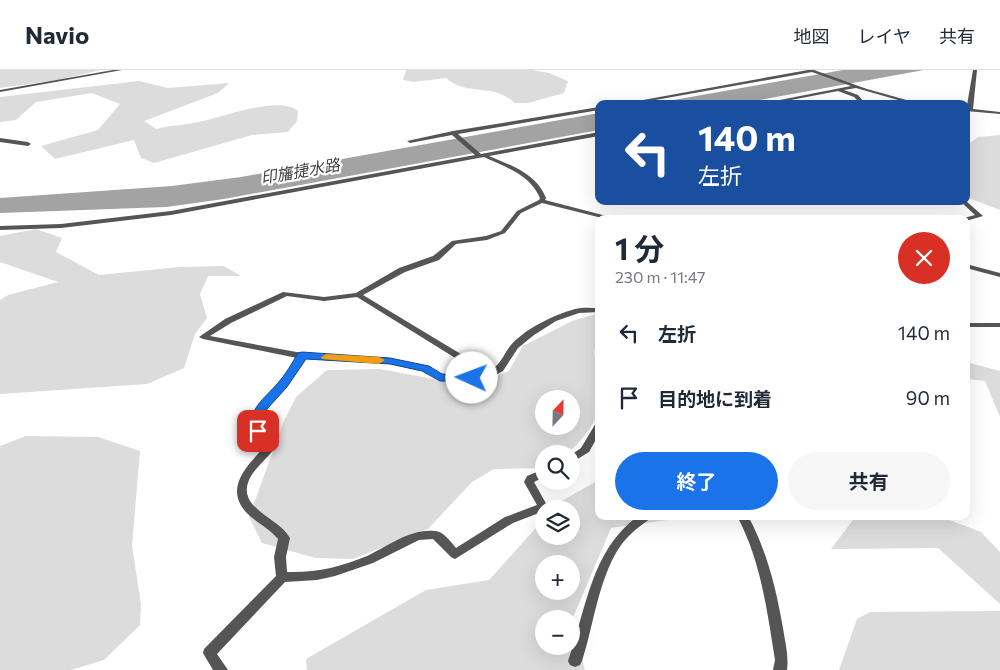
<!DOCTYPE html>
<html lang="ja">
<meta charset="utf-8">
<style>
:root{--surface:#fff;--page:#f6f6f7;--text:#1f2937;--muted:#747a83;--line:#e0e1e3;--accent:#1a73e8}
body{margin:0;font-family:Commissioner,"Noto Sans JP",sans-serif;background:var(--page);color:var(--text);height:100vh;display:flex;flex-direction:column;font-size:19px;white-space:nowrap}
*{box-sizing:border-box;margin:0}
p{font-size:16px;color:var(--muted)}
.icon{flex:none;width:28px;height:28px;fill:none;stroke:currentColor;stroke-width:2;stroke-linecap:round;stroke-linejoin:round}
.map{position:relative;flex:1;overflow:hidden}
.panel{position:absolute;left:595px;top:145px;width:375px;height:305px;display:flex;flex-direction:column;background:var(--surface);border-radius:10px;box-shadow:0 5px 20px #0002}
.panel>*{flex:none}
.banner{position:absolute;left:595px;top:30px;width:375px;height:105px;border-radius:10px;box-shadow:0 5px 20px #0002;background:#1a4fa0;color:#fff;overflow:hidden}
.needle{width:32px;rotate:22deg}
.controls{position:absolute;left:535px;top:320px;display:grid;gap:10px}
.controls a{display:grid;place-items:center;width:45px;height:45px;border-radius:50%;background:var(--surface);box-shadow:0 5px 20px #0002;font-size:25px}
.pin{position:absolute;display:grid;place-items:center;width:42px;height:42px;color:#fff;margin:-21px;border-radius:10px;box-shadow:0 2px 8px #0006}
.me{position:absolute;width:55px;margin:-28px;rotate:272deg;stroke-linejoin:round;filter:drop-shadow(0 0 4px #0008)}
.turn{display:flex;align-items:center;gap:18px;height:105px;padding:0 20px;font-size:22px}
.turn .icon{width:65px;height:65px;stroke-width:2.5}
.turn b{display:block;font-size:35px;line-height:42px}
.round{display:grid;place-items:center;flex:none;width:52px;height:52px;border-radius:26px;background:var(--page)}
.headline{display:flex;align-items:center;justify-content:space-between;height:85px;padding:0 20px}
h1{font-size:30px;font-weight:700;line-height:38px}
.button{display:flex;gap:10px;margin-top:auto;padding:10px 20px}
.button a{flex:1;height:58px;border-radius:30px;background:var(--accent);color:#fff;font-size:20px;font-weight:700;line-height:58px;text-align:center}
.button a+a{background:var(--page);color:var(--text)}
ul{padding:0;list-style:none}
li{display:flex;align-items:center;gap:15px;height:65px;padding:0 20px}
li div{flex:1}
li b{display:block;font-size:19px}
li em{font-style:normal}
header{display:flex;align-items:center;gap:30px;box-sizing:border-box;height:70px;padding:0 25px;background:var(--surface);border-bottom:1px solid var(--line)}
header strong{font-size:24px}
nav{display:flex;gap:28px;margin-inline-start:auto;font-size:18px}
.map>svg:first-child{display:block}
</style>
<header>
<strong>Navio</strong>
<nav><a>地図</a><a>レイヤ</a><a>共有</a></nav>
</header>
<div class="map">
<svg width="1000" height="600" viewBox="0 0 1000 600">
<rect width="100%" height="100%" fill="#fff"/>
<!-- green -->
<path fill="#dcdcdc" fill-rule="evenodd" d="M 0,0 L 101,0 L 58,10 L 0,18 Z
M 406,0 L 532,0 L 549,3 L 568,11 L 564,23 L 528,33 L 515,33 C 492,12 468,27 446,8 L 414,12 L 403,10 Z
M 139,11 L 168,18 L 229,13 L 218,23 L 144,51 L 156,59 C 171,55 185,55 199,52 C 223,47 278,25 298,41 L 297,51 L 288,62 L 252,65 L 154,93 L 141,88 L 134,70 L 55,89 L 41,76 L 98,60 L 120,34 L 92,23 L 36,32 L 16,50 L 0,52 L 0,27 Z
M 1000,65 L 1000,140 L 966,127 L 966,76 L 978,67 Z
M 36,159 L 62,168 L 56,182 L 99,205 L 180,197 L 224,196 L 241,206 L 208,206 L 200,224 L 207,248 L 195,264 L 184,298 L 147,314 L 0,324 L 0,230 L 8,225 L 58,212 L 0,192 L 0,166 Z
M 599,243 L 599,279 L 594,280 C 596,299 601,319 599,339 C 597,351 576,381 563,384 C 558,385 550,384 544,384 L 544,395 L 539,398 L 494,399 L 472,412 L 428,459 L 353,489 L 316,488 L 262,473 L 249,447 L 284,351 L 296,327 L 327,300 L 380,299 L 471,316 L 509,301 L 523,276 L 572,251 ZM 544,329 L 571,329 L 571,356 L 544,356 Z
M 966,292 L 1000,301 L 1000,347 L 985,311 L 966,309 Z
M 26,366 L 98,367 L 140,381 L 132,476 L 141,534 L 140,555 L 104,590 L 71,600 L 0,600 L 0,376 Z
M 595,412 L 599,412 L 599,446 L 688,447 L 611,458 L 572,550 L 585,600 L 307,600 L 306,589 L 426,520 L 489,510 L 544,449 L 544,466 L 571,466 L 571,439 L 553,439 L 558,433 ZM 544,494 L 571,494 L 571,521 L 544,521 ZM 544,549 L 571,549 L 571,576 L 544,576 Z
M 856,446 L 939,446 L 981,462 L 1000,482 L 1000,534 L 938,478 L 831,479 Z
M 1000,541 L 1000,600 L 839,600 L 857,549 L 870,542 Z"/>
<!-- water -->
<path fill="#a3a3a3" d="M 843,0 L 924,0 L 738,34 L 651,34 Z
M 599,43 L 599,60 L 224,129 L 166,137 L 0,143 L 0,128 L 172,116 L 241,107 Z"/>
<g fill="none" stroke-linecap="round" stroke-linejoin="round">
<!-- minor -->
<path fill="#555" fill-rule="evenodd" d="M 113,0 L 122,0 L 0,22 L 0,20 Z
M 808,0 L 814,0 L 867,19 L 921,34 L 912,34 L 856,18 L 844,20 L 858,25 L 866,34 L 861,34 L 854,27 L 838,21 L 770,34 L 759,34 L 851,16 L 812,2 L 633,34 L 621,34 Z
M 973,0 L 977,0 L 973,39 L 1000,42 L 1000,44 L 966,41 Z
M 599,37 L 599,40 L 458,64 L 481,84 L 599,62 L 599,66 L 489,86 C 512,96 536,103 546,128 L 545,130 L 618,149 L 606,149 L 542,133 L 521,143 L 505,163 L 487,170 L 456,174 L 439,190 L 405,202 L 363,225 L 489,301 C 501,295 503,285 511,275 C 526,258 554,245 575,239 C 583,237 591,238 599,238 L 599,242 L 579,243 L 556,251 L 534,265 L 518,278 L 503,301 L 492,307 L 472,311 L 440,310 L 422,301 L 390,294 L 305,289 L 286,317 L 266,340 L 263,360 L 273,370 L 276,376 C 269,387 258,395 251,406 C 233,438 278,446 290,468 L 286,487 L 287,502 C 315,503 341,497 367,486 C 388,476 411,458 435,461 C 443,461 451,472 456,478 L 505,447 L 537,435 L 524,412 L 527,406 L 544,399 L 544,407 L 534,412 L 548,437 L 547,439 L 544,439 L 544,441 L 513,453 L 455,489 L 451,487 L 433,469 L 419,470 L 373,493 L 335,506 L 317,510 L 285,512 L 217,584 L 228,600 L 213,600 L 203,583 L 204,579 L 276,506 L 274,487 L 278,469 C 269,458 255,452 245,441 C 224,416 249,394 266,375 L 253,361 C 255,336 264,331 279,314 C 286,306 291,296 297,288 L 203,269 L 199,267 L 225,249 L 283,222 L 324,227 L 356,223 L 399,198 L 433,186 L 452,171 L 486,166 L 501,161 L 517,141 L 539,130 L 540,128 C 530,104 505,97 484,87 L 171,145 L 61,158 L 0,160 L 0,156 L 61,154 L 171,141 L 475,85 L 452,65 L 410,73 L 407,71 L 453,61 ZM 287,226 L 324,231 L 357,227 L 481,304 L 472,305 L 442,304 L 428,297 L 390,288 L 302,283 L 210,266 L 231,253 Z
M 0,68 L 28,72 L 31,74 L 28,76 L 0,72 Z
M 960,131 L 966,131 L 983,146 L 966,151 L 966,149 L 963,149 L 964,148 L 975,145 Z
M 966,194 L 1000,203 L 1000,207 L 966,198 Z
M 966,253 L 1000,253 L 1000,257 L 966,257 Z
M 599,352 L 599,364 L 589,382 L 571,393 L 571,385 L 581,378 L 596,353 Z
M 638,446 L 651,446 L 650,449 C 638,457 627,466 619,478 C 598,511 594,554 582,591 L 580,595 L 575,597 L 570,595 L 568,591 C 586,540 591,480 638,446 Z
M 737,446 L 748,446 C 767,481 776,518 783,558 C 785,572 789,586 787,600 L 773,600 L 775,590 C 767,540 761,491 737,446 Z"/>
<!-- tertiary -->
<path fill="#555" fill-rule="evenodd" d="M 809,0 L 816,0 L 811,2 Z"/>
</g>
<!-- route -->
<path fill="#1a73e8" stroke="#114b97" d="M 302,282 L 390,288 L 429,296 L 442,304 L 472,305 L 478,308 L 472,312 L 440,311 L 422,301 L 390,294 L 306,289 L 287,317 L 267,339 L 262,364 L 254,364 C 243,343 266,327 278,313 C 286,304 292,293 298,283 Z"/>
<!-- slow -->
<path fill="#f59e0b" d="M 326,284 L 379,287 L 385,290 L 379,294 L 322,289 L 321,287 Z"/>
<g text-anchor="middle" stroke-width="4.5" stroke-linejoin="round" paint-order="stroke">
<!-- far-water labels -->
<g font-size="16" font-style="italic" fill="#444" stroke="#fff">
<text transform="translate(300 101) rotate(-10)" y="6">印旛捷水路</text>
</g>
</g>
</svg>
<div class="controls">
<a><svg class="needle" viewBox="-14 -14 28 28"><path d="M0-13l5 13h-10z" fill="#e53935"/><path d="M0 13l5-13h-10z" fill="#747a83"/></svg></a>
<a><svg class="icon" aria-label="search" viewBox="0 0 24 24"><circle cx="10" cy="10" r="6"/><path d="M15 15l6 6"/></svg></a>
<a><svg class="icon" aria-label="layers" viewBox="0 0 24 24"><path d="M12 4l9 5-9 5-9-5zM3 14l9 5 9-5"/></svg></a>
<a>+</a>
<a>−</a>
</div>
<div class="pin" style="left:258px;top:361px;background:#d93025"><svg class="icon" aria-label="arrive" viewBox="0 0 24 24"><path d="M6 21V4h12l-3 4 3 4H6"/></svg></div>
<svg class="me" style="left:472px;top:308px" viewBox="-20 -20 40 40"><circle r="19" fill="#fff"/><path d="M0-13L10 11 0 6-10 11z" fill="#1a73e8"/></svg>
<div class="banner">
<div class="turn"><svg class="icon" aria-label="left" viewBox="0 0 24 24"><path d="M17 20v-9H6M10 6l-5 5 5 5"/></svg><div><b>140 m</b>左折</div></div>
</div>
<section class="panel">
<div class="headline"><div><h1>1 分</h1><p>230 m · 11:47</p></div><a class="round" style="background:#d93025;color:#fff"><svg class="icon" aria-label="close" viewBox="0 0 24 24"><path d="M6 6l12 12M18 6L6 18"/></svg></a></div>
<ul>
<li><svg class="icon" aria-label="left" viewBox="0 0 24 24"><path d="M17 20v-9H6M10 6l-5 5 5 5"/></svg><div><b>左折</b></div><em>140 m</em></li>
<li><svg class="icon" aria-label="arrive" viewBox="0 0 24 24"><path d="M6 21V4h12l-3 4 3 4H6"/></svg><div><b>目的地に到着</b></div><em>90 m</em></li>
</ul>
<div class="button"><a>終了</a><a>共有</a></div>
</section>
</div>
